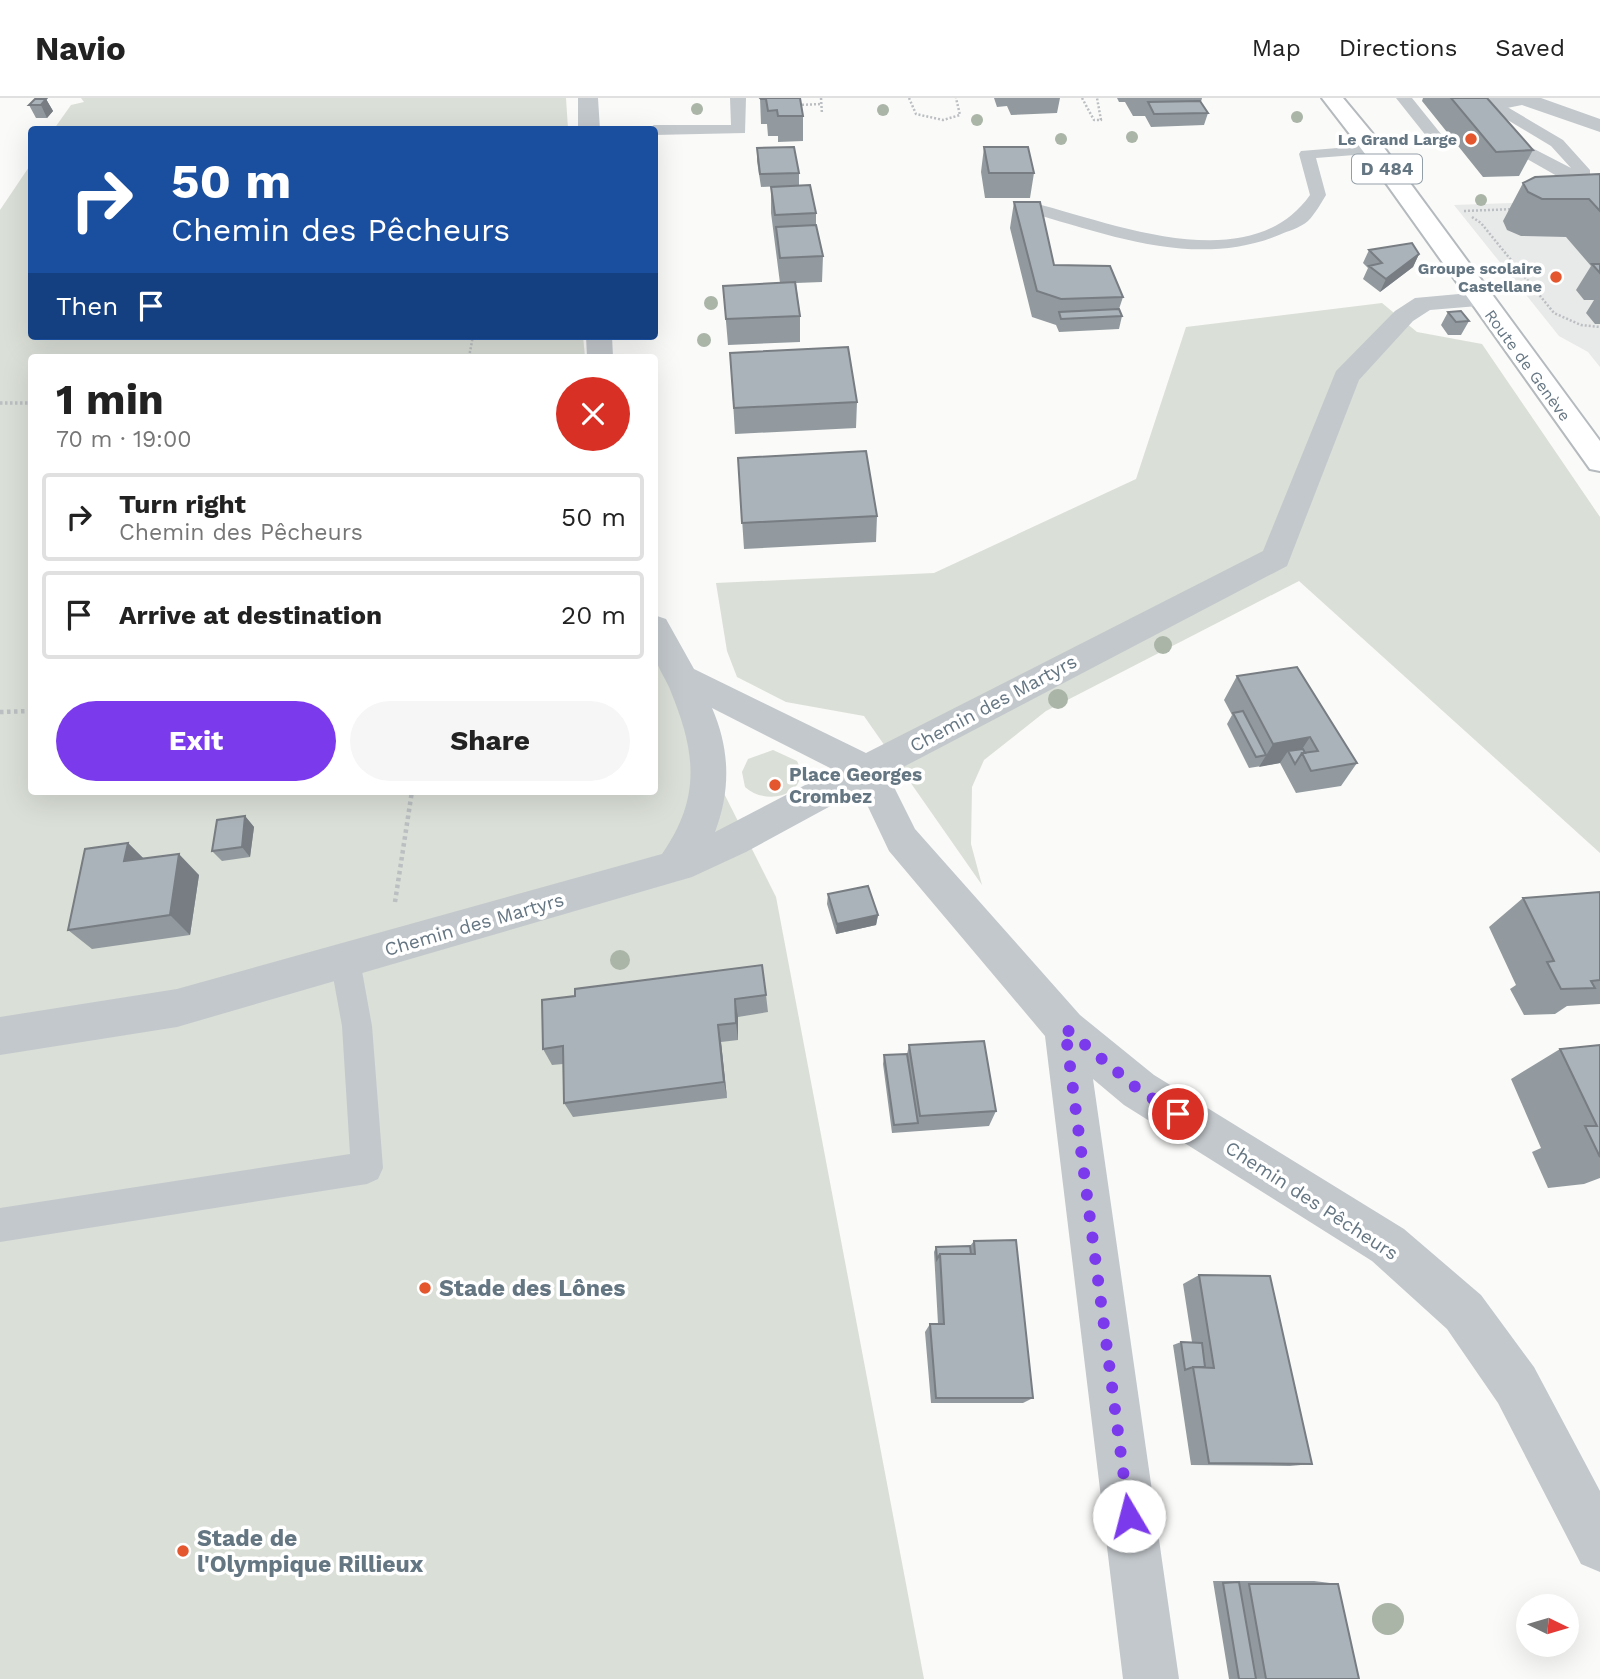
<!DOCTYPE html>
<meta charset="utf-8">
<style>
:root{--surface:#fff;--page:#f6f6f6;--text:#222;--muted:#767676;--line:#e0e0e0;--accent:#7c3aed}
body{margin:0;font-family:"Work Sans",sans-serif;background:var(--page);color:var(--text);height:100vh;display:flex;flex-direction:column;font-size:26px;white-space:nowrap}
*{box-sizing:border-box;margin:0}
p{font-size:23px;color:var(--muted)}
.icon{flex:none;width:38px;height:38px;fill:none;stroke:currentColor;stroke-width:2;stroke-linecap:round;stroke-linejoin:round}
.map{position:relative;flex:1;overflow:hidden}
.panel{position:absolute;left:28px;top:256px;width:630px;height:441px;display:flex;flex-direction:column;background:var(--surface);border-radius:7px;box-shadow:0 7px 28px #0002}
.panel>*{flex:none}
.top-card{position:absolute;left:28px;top:28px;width:630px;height:214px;border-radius:7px;box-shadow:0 7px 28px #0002;background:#1a4fa0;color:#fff;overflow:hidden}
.needle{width:46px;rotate:95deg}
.fabs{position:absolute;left:1516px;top:1496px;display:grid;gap:14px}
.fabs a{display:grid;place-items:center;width:63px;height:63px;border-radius:50%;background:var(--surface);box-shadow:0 7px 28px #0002;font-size:35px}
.pin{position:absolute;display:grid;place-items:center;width:60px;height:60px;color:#fff;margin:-30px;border:4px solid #fff;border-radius:50%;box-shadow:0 2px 7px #0007}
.me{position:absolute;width:77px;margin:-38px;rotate:352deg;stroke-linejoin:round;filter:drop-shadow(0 0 5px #0008)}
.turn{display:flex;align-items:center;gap:24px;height:147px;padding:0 28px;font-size:32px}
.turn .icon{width:91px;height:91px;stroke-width:2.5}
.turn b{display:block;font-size:49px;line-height:60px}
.then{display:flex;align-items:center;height:66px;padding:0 28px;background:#0003;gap:14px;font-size:26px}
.round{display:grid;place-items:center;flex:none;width:74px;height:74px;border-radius:37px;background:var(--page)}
.summary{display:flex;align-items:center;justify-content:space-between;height:119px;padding:0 28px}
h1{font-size:42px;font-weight:700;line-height:52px}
.action{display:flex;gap:14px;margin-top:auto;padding:14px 28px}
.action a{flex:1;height:80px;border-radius:42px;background:var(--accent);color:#fff;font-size:28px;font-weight:700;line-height:80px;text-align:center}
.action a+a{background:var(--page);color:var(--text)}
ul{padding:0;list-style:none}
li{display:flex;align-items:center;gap:21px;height:88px;margin:0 14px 10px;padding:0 14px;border:4px solid var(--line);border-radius:7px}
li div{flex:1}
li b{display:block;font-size:26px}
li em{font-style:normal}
header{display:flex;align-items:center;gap:42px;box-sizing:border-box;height:98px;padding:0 35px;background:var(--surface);border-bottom:2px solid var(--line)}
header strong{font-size:33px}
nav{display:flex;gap:38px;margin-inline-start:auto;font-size:24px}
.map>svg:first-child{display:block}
</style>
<header>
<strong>Navio</strong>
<nav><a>Map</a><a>Directions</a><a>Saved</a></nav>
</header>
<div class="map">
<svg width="1600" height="1581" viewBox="0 0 1600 1581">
<rect width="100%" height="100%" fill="#fafaf8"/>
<!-- built -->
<path fill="#e8e9e9" d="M 1600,102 L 1600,269 L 1588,254 L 1559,238 L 1454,107 Z"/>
<!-- green -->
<path fill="#dadfd7" d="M 81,0 L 566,0 L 568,31 L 54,31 L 71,7 L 84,4 Z
M 31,66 L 32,238 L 583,238 L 585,259 L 32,259 L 32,693 L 654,693 L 655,558 L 776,799 L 924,1581 L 0,1581 L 0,112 Z
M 1382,205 L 1417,234 L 1482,246 L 1600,419 L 1600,755 L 1299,483 L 1046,613 L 984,662 L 972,689 L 971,746 L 982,787 L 864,618 L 786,604 L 737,579 L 727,553 L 716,485 L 934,475 L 1136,381 L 1186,229 Z
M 773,652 L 797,663 C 813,697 766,709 745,689 L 742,674 L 748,661 Z"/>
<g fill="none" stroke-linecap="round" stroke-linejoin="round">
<!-- primary casing -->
<g stroke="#b5babe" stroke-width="4">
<path id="primary" d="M 1322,0 L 1343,0 L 1382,47 L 1600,343 L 1600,373 L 1590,371 L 1366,57 Z"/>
</g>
<!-- path-far2 -->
<path stroke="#bbbfc2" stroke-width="2.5" stroke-dasharray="2 2" stroke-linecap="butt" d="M 821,0 L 822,16
M 909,0 L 916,16 L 943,22 L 960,17 L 956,0
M 1082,0 L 1094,22 L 1101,22 L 1097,0
M 798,7 L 822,6
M 1464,113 L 1515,111
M 1472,119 L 1481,125 L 1554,215 L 1581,227 L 1600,229
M 469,259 L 473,238"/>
<!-- path-far1 -->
<path stroke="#bbbfc2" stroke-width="3.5" stroke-dasharray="2.5 2.5" stroke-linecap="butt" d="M 0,305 L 32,305"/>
<!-- path -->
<path stroke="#bbbfc2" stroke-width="4.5" stroke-dasharray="3.5 3.5" stroke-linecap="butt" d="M 0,614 L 32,613
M 395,804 L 412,693"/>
<!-- lane -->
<path fill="#c3c8cc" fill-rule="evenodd" d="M 730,0 L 746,0 L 745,35 L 654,37 L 654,32 L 646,32 L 654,27 L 731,27 Z
M 1396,0 L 1412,0 L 1441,36 L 1439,39 L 1427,39 Z
M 1480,0 L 1492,0 L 1563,42 L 1590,72 L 1590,78 L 1557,78 L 1497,44 L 1497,38 L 1509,38 L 1571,70 L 1551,48 L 1481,6 Z
M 1374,47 L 1380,49 L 1380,55 L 1316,60 L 1326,97 C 1321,105 1315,116 1308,123 C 1300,130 1288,133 1279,137 C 1196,171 1109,137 1028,114 L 1026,110 L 1034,105 C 1113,125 1250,182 1310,97 L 1299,56 L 1301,53 Z
M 345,849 L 355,853 L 360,862 L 372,928 L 383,1070 L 378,1081 L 367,1086 L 0,1144 L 0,1110 L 350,1056 L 342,928 L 330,862 L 335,853 Z"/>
<!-- street -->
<path fill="#c3c8cc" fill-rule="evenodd" d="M 578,0 L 598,0 L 600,32 L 578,32 Z
M 1463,0 L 1541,0 L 1600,21 L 1600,34 L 1522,7 L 1502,11 L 1466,4 Z
M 1481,194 L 1490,197 L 1494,202 L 1490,207 L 1430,212 L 1413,223 L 1359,282 L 1287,468 L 888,677 L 915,731 L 1080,917 L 1154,977 L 1404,1131 L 1481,1197 L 1534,1269 L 1600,1393 L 1600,1474 L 1581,1466 L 1498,1305 L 1447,1231 L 1372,1163 L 1124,1007 L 1093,981 L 1179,1581 L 1123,1581 L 1045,938 L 889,753 L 860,692 L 746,754 L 692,779 L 177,929 L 0,957 L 0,919 L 177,891 L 662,756 C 701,700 696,655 671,594 C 667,583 659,572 655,560 C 651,548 654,530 654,517 L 666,521 L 694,571 L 866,655 L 1263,453 L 1336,273 L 1395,213 L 1415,200 ZM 712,610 L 834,672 L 715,734 C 731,692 730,651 712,610 Z
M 586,238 L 612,238 L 613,259 L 587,259 Z"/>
<!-- primary -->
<use href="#primary" fill="#fff" fill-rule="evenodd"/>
</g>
<!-- trees -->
<g fill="#aab4a7">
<circle cx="697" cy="11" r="6"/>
<circle cx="883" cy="12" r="6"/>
<circle cx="1297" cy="19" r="6"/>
<circle cx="977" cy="22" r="6"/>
<circle cx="1132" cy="39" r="6"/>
<circle cx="1061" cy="41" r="6"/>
<circle cx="1441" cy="43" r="6"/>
<circle cx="1481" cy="102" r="6"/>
<circle cx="711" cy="205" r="7"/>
<circle cx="704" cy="242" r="7"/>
<circle cx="1163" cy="547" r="9"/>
<circle cx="1058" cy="601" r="10"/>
<circle cx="620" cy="862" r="10"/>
<circle cx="1388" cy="1521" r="16"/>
</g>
<!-- wall -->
<path fill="#929a9f" d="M 760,0 L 800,0 L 803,18 L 803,43 L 778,44 L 778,38 L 768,38 L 767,26 L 761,26 Z
M 994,0 L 1060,0 L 1057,15 L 1011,17 L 1007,8 L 997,9 Z
M 1117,0 L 1202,0 L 1201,4 L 1208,15 L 1204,27 L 1151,29 L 1145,18 L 1133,18 L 1125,4 L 1119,4 Z
M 1423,0 L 1487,0 L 1533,52 L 1519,78 L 1483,79 L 1422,3 Z
M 46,1 L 53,13 L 47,20 L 36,20 L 29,7 Z
M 984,49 L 1034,75 L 1030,100 L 985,100 L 981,74 Z
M 757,50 L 799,75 L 799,87 L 816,115 L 816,127 L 823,158 L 822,184 L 796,185 L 800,218 L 800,244 L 728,247 L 723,188 L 780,185 L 771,115 L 771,89 L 782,88 L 761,89 L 757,63 Z
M 1600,76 L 1600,226 L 1595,226 L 1586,215 L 1594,202 L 1584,202 L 1576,192 L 1591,168 L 1566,139 L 1521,138 L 1507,132 L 1503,123 L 1523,85 Z
M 1014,104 L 1054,167 L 1123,199 L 1119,211 L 1122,218 L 1119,231 L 1059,234 L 1056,227 L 1032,219 L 1010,130 Z
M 1369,152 L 1419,156 L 1413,169 L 1380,194 L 1363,181 L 1368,170 L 1363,165 Z
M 1448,214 L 1469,223 L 1461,237 L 1448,237 L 1441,227 Z
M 730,255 L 857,304 L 856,330 L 735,336 Z
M 738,360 L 877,418 L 876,444 L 744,451 Z
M 1237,578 L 1357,665 L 1341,688 L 1296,695 L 1280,665 L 1249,670 L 1227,626 L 1232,617 L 1224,602 Z
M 245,718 L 254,729 L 250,759 L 222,763 L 212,753 Z
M 128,745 L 144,761 L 199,777 L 190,837 L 92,851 L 68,832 Z
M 1600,794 L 1600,906 L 1567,908 L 1555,916 L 1524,917 L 1510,891 L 1516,887 L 1489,829 L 1523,800 Z
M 828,796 L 878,817 L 876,827 L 836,836 L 827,806 Z
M 766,897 L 768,914 L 738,919 L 738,942 L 721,944 L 727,1000 L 573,1019 L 564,1005 L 563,966 L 552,967 L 543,951 L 575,898 Z
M 909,947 L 996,1013 L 989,1028 L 892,1035 L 883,966 L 884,957 L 907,956 Z
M 1600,947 L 1600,1080 L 1584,1086 L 1548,1090 L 1532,1054 L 1541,1050 L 1511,981 L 1560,951 Z
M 974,1143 L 1033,1300 L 1023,1305 L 931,1305 L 925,1234 L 930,1226 L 938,1226 L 934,1154 L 936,1149 L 970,1148 Z
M 1199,1177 L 1312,1366 L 1290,1368 L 1191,1367 L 1173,1247 L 1181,1244 L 1192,1244 L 1183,1186 Z
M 1213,1483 L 1314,1483 L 1338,1486 L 1359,1581 L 1229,1581 Z"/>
<!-- shaded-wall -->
<path fill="#777d82" d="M 46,1 L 53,13 L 47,20 L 41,7 Z
M 1419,156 L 1413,169 L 1380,194 L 1386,181 Z
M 1310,639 L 1295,662 L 1288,653 L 1280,665 L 1259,669 L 1273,646 Z
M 245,718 L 254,729 L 250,759 L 242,749 Z
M 128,745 L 149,766 L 124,763 Z
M 179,756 L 199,777 L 190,837 L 170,817 Z
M 878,817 L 876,827 L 836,836 L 837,826 Z
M 735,901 L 738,919 L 738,942 L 736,925 Z
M 718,927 L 721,944 L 727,1000 L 724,984 Z"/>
<!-- building -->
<path fill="#aab3b9" stroke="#777d82" stroke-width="2" d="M 760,0 L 800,0 L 803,18 L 778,18 L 777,12 L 768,13 L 766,1 L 761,1 Z
M 1451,0 L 1487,0 L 1533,52 L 1496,54 Z
M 35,1 L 46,1 L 41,7 L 29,7 Z
M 1200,3 L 1208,15 L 1154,16 L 1148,4 Z
M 794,49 L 799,75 L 760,76 L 757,50 Z
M 984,49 L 1028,49 L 1034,75 L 989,75 Z
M 1600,76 L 1600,113 L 1589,101 L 1542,101 L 1528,94 L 1523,85 L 1535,79 Z
M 810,87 L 816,115 L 775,117 L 771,89 Z
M 1014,104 L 1040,104 L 1054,167 L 1110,168 L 1123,199 L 1061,201 L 1037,193 Z
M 816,127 L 823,158 L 780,160 L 776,129 Z
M 1412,145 L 1419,156 L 1386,181 L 1369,168 L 1382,165 L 1369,152 Z
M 1592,166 L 1600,166 L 1600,175 Z
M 795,184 L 800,218 L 726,221 L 723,188 Z
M 1119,211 L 1122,218 L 1061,221 L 1059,214 Z
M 1461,213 L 1469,223 L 1456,224 L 1448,214 Z
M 848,249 L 857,304 L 734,310 L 730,255 Z
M 866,353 L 877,418 L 742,425 L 738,360 Z
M 1297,569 L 1357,665 L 1311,673 L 1302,655 L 1318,653 L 1310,639 L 1273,646 L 1237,578 Z
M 1243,613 L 1266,657 L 1256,659 L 1233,615 Z
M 1303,651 L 1305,655 L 1302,655 L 1295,666 L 1288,653 Z
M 245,718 L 242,749 L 212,753 L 217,722 Z
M 128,745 L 124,763 L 179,756 L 170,817 L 68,832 L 85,751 Z
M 868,788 L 878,817 L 837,826 L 828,796 Z
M 1600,794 L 1600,882 L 1591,883 L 1595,890 L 1561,891 L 1547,864 L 1554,863 L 1523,800 Z
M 762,867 L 766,897 L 735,901 L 736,925 L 718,927 L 724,984 L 564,1005 L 563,948 L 543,951 L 542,902 L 575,898 L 575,891 Z
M 984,943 L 996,1013 L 920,1018 L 909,947 Z
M 1600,947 L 1600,1059 L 1585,1028 L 1597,1028 L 1560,951 Z
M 907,956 L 918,1025 L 894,1027 L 884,957 Z
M 1016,1142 L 1033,1300 L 936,1300 L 930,1226 L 944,1226 L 940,1156 L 975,1156 L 974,1143 Z
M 970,1148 L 971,1156 L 940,1156 L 937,1161 L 936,1149 Z
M 1199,1177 L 1270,1178 L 1312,1366 L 1209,1365 L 1193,1269 L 1214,1270 Z
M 1181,1244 L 1202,1245 L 1205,1269 L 1193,1269 L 1185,1272 Z
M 1239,1484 L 1256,1581 L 1239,1581 L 1223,1485 Z
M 1249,1486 L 1338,1486 L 1359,1581 L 1266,1581 Z"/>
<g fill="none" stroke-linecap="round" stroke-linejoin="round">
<!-- route -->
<path stroke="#7c3aed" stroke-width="12" stroke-dasharray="0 21.6" d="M 1129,1418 L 1065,930 L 1139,992 L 1178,1016"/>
</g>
<!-- markers -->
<g fill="#e4572e" stroke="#fff" stroke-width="2.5">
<circle cx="1471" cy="41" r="7"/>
<circle cx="1556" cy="179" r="7"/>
<circle cx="775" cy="687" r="7"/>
<circle cx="425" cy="1190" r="7"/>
<circle cx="183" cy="1453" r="7"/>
</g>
<g text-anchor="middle" stroke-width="7" stroke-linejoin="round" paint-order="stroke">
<!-- far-poi labels -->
<g font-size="16" font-weight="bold" fill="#657683" stroke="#fff" text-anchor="end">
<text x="1457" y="47">Le Grand Large</text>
<text x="1542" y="176">Groupe scolaire<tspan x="1542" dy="18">Castellane</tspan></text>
</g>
<!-- far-street labels -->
<g font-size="16" fill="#657683" stroke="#fff">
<text transform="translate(1528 267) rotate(54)" y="6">Route de Genève</text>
</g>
<!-- shield labels -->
<rect fill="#fff" stroke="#939fa8" stroke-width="2" x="1352" y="56.5" width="70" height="29" rx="5"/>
<g font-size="18" font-weight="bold" fill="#657683">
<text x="1387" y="77">D 484</text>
</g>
<!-- street labels -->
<g font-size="19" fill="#657683" stroke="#fff">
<text transform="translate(993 605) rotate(-28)" y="7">Chemin des Martyrs</text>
<text transform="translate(474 826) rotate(-16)" y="7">Chemin des Martyrs</text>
<text transform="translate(1312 1102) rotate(33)" y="7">Chemin des Pêcheurs</text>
</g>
<!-- poi labels -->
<g font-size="19" font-weight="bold" fill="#657683" stroke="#fff" text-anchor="start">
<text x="789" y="683">Place Georges<tspan x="789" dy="22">Crombez</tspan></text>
</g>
<!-- near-poi labels -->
<g font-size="23" font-weight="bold" fill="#657683" stroke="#fff" text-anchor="start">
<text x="439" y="1198">Stade des Lônes</text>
<text x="197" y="1448">Stade de<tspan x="197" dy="26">l'Olympique Rillieux</tspan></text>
</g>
</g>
</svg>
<div class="fabs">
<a><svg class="needle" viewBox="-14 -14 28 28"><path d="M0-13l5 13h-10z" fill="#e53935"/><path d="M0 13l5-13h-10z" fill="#767676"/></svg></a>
</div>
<div class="pin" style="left:1178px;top:1016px;background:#d93025"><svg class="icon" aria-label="arrive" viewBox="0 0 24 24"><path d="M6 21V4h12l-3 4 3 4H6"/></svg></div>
<svg class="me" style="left:1129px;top:1418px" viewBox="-20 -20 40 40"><circle r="19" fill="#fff"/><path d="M0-13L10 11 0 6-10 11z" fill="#7c3aed"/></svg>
<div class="top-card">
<div class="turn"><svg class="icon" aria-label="right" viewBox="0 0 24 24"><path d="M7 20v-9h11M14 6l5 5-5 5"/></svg><div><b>50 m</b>Chemin des Pêcheurs</div></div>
<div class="then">Then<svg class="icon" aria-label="arrive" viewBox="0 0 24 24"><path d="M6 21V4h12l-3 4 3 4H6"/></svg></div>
</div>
<section class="panel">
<div class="summary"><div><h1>1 min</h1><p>70 m · 19:00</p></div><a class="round" style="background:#d93025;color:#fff"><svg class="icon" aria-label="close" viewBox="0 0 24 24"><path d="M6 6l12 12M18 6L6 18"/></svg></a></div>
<ul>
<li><svg class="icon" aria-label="right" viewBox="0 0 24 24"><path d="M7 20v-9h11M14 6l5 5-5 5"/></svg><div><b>Turn right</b><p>Chemin des Pêcheurs</p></div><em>50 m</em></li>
<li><svg class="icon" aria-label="arrive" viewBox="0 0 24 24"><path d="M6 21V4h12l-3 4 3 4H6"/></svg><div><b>Arrive at destination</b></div><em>20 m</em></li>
</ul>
<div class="action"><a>Exit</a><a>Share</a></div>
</section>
</div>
